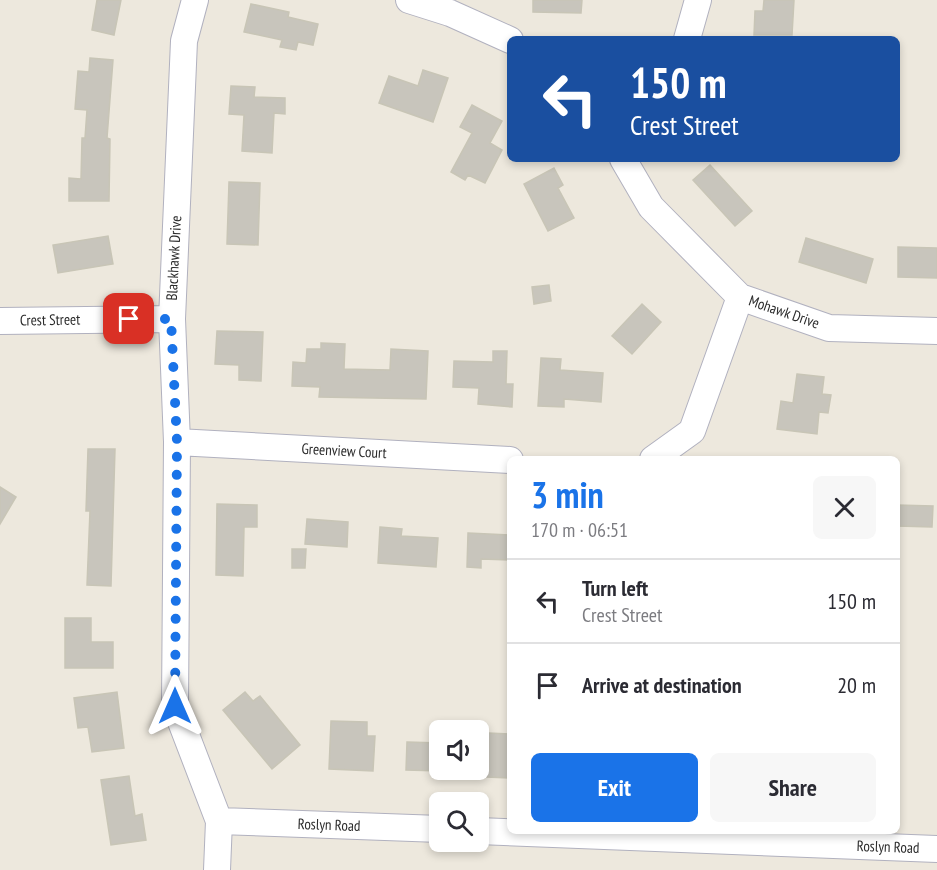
<!DOCTYPE html>
<meta charset="utf-8">
<style>
:root{--surface:#fff;--page:#f7f7f7;--text:#2b2b33;--muted:#7c7c81;--line:#e1e1e2;--accent:#1a73e8}
body{margin:0;font-family:"PT Sans Narrow",sans-serif;background:var(--page);color:var(--text);height:100vh;display:flex;flex-direction:column;font-size:22px;white-space:nowrap}
*{box-sizing:border-box;margin:0}
p{font-size:20px;color:var(--muted)}
.icon{flex:none;width:33px;height:33px;fill:none;stroke:currentColor;stroke-width:2;stroke-linecap:round;stroke-linejoin:round}
.map{position:relative;flex:1;overflow:hidden}
.side{position:absolute;left:507px;top:456px;width:393px;height:378px;display:flex;flex-direction:column;background:var(--surface);border-radius:9px;box-shadow:0 3px 9px #0003}
.side>*{flex:none}
.hud{position:absolute;left:507px;top:36px;width:393px;height:126px;border-radius:9px;box-shadow:0 3px 9px #0003;background:#1a4fa0;color:#fff;overflow:hidden}
.buttons{position:absolute;left:429px;top:720px;display:grid;gap:12px}
.buttons a{display:grid;place-items:center;width:60px;height:60px;border-radius:9px;background:var(--surface);box-shadow:0 3px 9px #0003;font-size:30px}
.pin{position:absolute;display:grid;place-items:center;width:51px;height:51px;color:#fff;margin:-26px;border-radius:12px;box-shadow:0 3px 9px #0006}
.me{position:absolute;width:66px;margin:-33px;rotate:0deg;stroke-linejoin:round;filter:drop-shadow(0 0 4px #0008)}
.turn{display:flex;align-items:center;gap:21px;height:126px;padding:0 24px;font-size:27px}
.turn .icon{width:78px;height:78px;stroke-width:2.5}
.turn b{display:block;font-size:42px;line-height:51px}
.round{display:grid;place-items:center;flex:none;width:63px;height:63px;border-radius:9px;background:var(--page)}
.overview{display:flex;align-items:center;justify-content:space-between;height:102px;padding:0 24px}
h1{font-size:36px;font-weight:700;line-height:45px;color:var(--accent)}
.cta{display:flex;gap:12px;margin-top:auto;padding:12px 24px}
.cta a{flex:1;height:69px;border-radius:9px;background:var(--accent);color:#fff;font-size:24px;font-weight:700;line-height:69px;text-align:center}
.cta a+a{background:var(--page);color:var(--text)}
ul{padding:0;list-style:none}
li{display:flex;align-items:center;gap:18px;height:84px;padding:0 24px;border-top:2px solid var(--line)}
li div{flex:1}
li b{display:block;font-size:22px}
li em{font-style:normal}
.map>svg:first-child{display:block}
</style>
<div class="map">
<svg width="937" height="870" viewBox="0 0 937 870">
<rect width="100%" height="100%" fill="#ede8dd"/>
<!-- building -->
<path fill="#c8c5bc" stroke="#c8c5b6" stroke-width="1.5" d="M 97,0 L 121,0 L 114,35 L 92,30 Z
M 533,0 L 582,0 L 581,13 L 533,12 Z
M 764,0 L 794,0 L 792,35 L 754,35 L 755,11 L 763,11 Z
M 251,4 L 289,12 L 288,17 L 318,24 L 313,45 L 298,42 L 296,50 L 280,47 L 282,40 L 244,32 Z
M 90,58 L 113,60 L 107,138 L 110,139 L 109,201 L 69,201 L 69,178 L 81,179 L 82,138 L 85,138 L 87,110 L 75,109 L 78,71 L 89,72 Z
M 423,70 L 448,78 L 433,122 L 379,103 L 389,76 L 418,86 Z
M 231,86 L 255,87 L 254,97 L 285,98 L 285,114 L 274,113 L 272,153 L 242,151 L 244,115 L 229,114 Z
M 472,105 L 502,121 L 490,143 L 502,150 L 485,183 L 468,175 L 465,180 L 451,172 L 472,133 L 460,127 Z
M 710,165 L 752,211 L 735,226 L 693,180 Z
M 554,168 L 563,185 L 558,188 L 574,218 L 548,231 L 524,184 Z
M 229,182 L 260,183 L 258,245 L 227,244 Z
M 108,236 L 113,264 L 58,273 L 53,245 Z
M 806,238 L 873,259 L 866,283 L 799,262 Z
M 898,247 L 937,248 L 937,278 L 898,277 Z
M 549,285 L 551,301 L 534,304 L 532,287 Z
M 642,304 L 661,322 L 632,354 L 612,336 Z
M 217,331 L 263,332 L 261,381 L 239,380 L 239,365 L 215,364 Z
M 321,343 L 345,344 L 344,369 L 390,370 L 391,349 L 428,351 L 426,399 L 319,397 L 320,387 L 292,386 L 293,362 L 306,363 L 307,349 L 321,349 Z
M 493,351 L 507,351 L 506,384 L 513,384 L 512,407 L 478,404 L 479,388 L 453,387 L 454,361 L 493,362 Z
M 541,358 L 561,359 L 560,370 L 603,373 L 601,402 L 564,399 L 564,407 L 538,406 Z
M 797,374 L 824,377 L 822,394 L 831,395 L 828,413 L 819,412 L 817,434 L 777,429 L 781,401 L 793,403 Z
M 88,449 L 115,449 L 111,586 L 87,585 L 90,511 L 86,511 Z
M 0,487 L 16,497 L 0,524 Z
M 217,504 L 257,505 L 257,527 L 244,527 L 243,576 L 216,575 Z
M 897,505 L 933,506 L 932,527 L 897,526 Z
M 307,519 L 348,522 L 347,547 L 305,544 Z
M 380,527 L 402,529 L 401,536 L 438,538 L 436,567 L 378,563 Z
M 468,533 L 510,535 L 510,560 L 481,559 L 481,568 L 467,567 Z
M 292,549 L 306,549 L 305,568 L 292,568 Z
M 65,618 L 91,618 L 91,642 L 113,642 L 113,668 L 65,668 Z
M 117,692 L 124,748 L 92,752 L 88,727 L 78,728 L 74,698 Z
M 245,692 L 253,701 L 260,696 L 300,745 L 272,769 L 223,710 Z
M 331,721 L 367,722 L 367,736 L 375,736 L 373,771 L 329,769 Z
M 488,733 L 510,734 L 510,778 L 486,777 Z
M 407,742 L 440,743 L 440,771 L 406,770 Z
M 129,776 L 135,816 L 142,814 L 146,840 L 111,845 L 101,780 Z"/>
<g fill="none" stroke-linecap="round" stroke-linejoin="round">
<!-- minor casing -->
<g stroke="#b1b1bf" stroke-width="28">
<path id="minor" d="M 195,0 L 184,41 L 172,319 L 177,442 L 175,706 L 219,821 L 217,870
M 409,0 L 450,13 L 510,40
M 687,39 L 698,0
M 623,159 L 651,207 L 740,297 L 829,328 L 937,331
M 0,321 L 172,319
M 177,442 L 510,460
M 653,459 L 692,431 L 740,297
M 219,821 L 440,829
M 478,831 L 937,849"/>
</g>
<!-- minor -->
<use href="#minor" stroke="#fff" stroke-width="26"/>
</g>
<g fill="none" stroke-linecap="round" stroke-linejoin="round">
<!-- route -->
<path stroke="#1a73e8" stroke-width="10" stroke-dasharray="0 18" d="M 129,319 L 171,319 L 177,442 L 175,706"/>
</g>
<g text-anchor="middle" stroke-width="6" stroke-linejoin="round" paint-order="stroke">
<!-- street labels -->
<g font-size="15" fill="#2b2b2b" stroke="#fff">
<text transform="translate(174 258) rotate(-87)" y="5">Blackhawk Drive</text>
<text transform="translate(784 312) rotate(19)" y="5">Mohawk Drive</text>
<text transform="translate(50 320) rotate(-1)" y="5">Crest Street</text>
<text transform="translate(344 451) rotate(3)" y="5">Greenview Court</text>
<text transform="translate(329 825) rotate(2)" y="5">Roslyn Road</text>
<text transform="translate(888 847) rotate(2)" y="5">Roslyn Road</text>
</g>
</g>
</svg>
<div class="buttons">
<a><svg class="icon" aria-label="sound" viewBox="0 0 24 24"><path d="M4 9h4l5-4v14l-5-4H4zM17 9q2 3 0 6"/></svg></a>
<a><svg class="icon" aria-label="search" viewBox="0 0 24 24"><circle cx="10" cy="10" r="6"/><path d="M15 15l6 6"/></svg></a>
</div>
<div class="pin" style="left:129px;top:319px;background:#d93025"><svg class="icon" aria-label="arrive" viewBox="0 0 24 24"><path d="M6 21V4h12l-3 4 3 4H6"/></svg></div>
<svg class="me" style="left:175px;top:706px" viewBox="-20 -20 40 40"><path d="M0-17L14 15 0 8-14 15z" fill="#1a73e8" stroke="#fff" stroke-width="4"/></svg>
<div class="hud">
<div class="turn"><svg class="icon" aria-label="left" viewBox="0 0 24 24"><path d="M17 20v-9H6M10 6l-5 5 5 5"/></svg><div><b>150 m</b>Crest Street</div></div>
</div>
<section class="side">
<div class="overview"><div><h1>3 min</h1><p>170 m · 06:51</p></div><a class="round"><svg class="icon" aria-label="close" viewBox="0 0 24 24"><path d="M6 6l12 12M18 6L6 18"/></svg></a></div>
<ul>
<li><svg class="icon" aria-label="left" viewBox="0 0 24 24"><path d="M17 20v-9H6M10 6l-5 5 5 5"/></svg><div><b>Turn left</b><p>Crest Street</p></div><em>150 m</em></li>
<li><svg class="icon" aria-label="arrive" viewBox="0 0 24 24"><path d="M6 21V4h12l-3 4 3 4H6"/></svg><div><b>Arrive at destination</b></div><em>20 m</em></li>
</ul>
<div class="cta"><a>Exit</a><a>Share</a></div>
</section>
</div>
